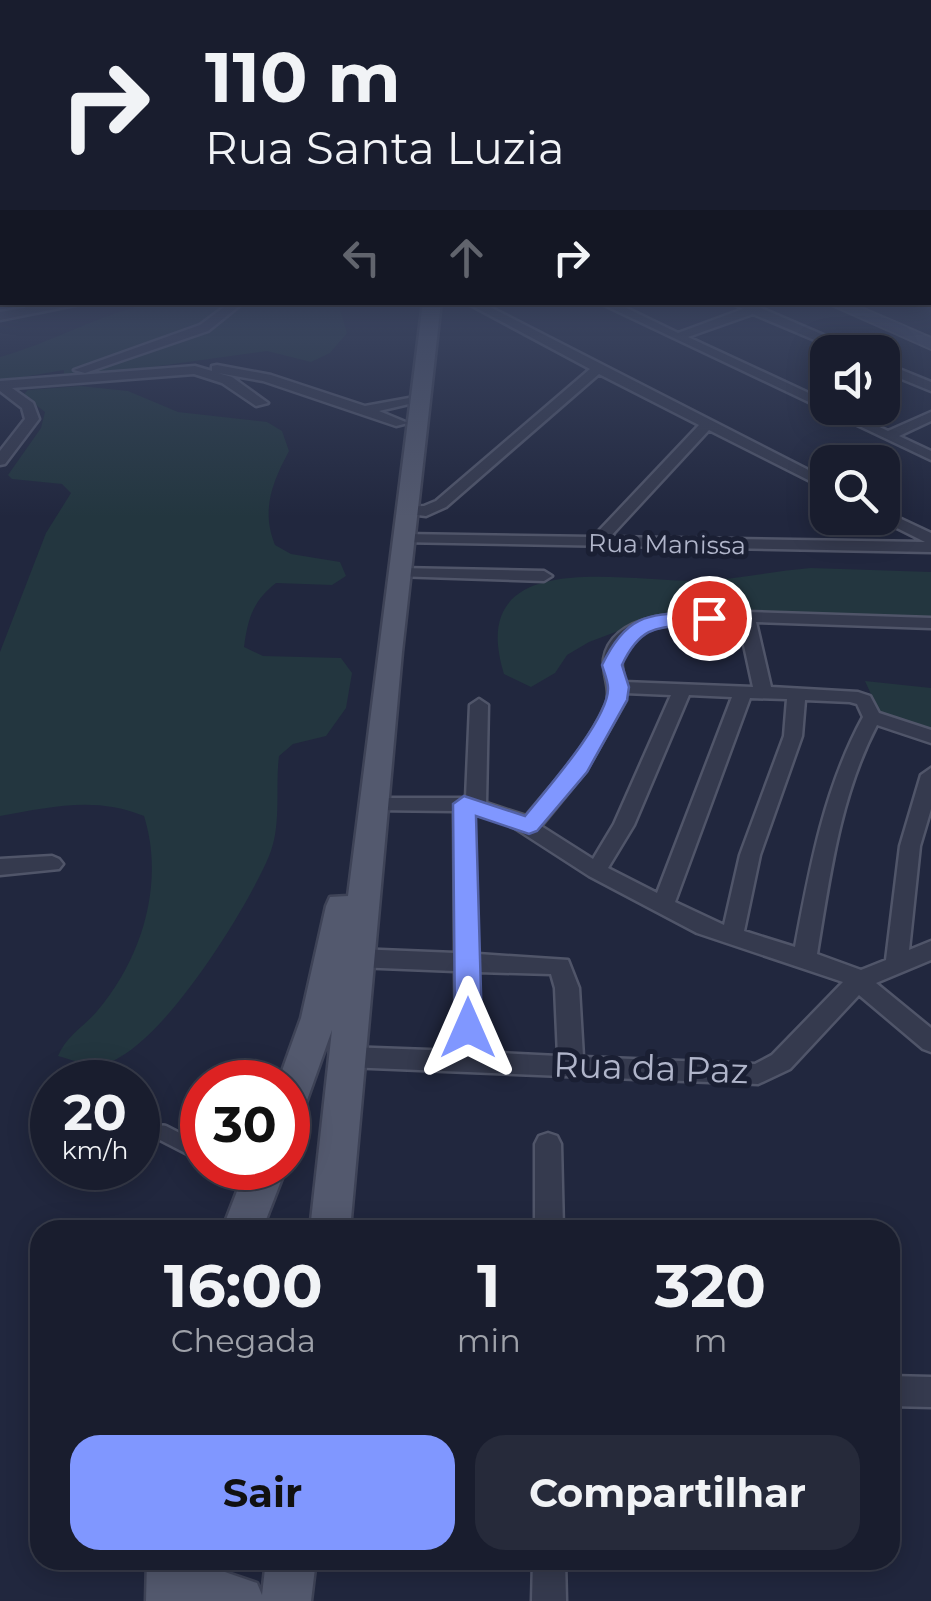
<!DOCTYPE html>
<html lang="pt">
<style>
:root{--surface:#191d2e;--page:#262a3a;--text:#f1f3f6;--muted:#9fa2aa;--line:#373b4a;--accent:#8097ff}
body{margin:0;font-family:Montserrat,sans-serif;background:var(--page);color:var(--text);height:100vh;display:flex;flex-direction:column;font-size:38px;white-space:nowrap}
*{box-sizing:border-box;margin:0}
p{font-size:32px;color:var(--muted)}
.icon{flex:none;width:55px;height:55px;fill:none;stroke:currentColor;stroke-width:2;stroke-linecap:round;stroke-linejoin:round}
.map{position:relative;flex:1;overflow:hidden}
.details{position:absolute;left:30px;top:1220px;width:870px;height:350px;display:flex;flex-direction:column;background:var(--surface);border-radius:30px;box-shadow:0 5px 25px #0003,0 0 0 2px var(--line)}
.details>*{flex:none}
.guide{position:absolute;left:0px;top:0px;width:932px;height:305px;box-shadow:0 5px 25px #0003,0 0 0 2px var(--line);background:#191d2e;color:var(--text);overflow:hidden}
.buttons{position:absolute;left:810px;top:335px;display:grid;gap:20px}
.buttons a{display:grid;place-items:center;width:90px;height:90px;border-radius:20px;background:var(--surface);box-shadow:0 5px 25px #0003,0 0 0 2px var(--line);font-size:50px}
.speed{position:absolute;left:30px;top:1060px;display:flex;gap:20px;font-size:50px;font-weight:700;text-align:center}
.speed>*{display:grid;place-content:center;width:130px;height:130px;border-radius:50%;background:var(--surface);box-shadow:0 5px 25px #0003,0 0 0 2px var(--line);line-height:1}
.speed small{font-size:25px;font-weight:400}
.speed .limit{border:15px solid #d22;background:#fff;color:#111}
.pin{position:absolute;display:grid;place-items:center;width:85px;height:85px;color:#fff;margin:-42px;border:5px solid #fff;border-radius:50%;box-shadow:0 2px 10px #0007}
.me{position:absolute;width:110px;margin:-55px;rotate:0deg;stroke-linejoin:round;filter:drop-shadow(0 0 8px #0008)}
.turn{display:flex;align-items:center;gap:35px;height:210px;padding:0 40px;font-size:45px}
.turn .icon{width:130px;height:130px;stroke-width:2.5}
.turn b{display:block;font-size:70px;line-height:85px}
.lanes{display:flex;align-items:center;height:95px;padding:0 40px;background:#0003;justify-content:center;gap:50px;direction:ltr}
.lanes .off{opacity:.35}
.eta{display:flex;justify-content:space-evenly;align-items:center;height:170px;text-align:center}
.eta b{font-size:60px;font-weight:700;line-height:70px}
.button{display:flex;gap:20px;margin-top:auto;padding:20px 40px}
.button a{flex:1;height:115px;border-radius:30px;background:var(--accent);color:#111;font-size:40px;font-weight:700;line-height:115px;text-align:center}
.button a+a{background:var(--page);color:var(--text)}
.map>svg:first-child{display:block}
</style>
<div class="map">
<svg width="931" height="1601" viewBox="0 0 931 1601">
<rect width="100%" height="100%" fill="#21273e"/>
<!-- green -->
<path fill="#23363f" d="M 155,303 L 338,303 L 347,333 L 330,353 L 311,362 L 267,351 L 87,376 L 64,377 L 64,370 L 0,381 L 0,357 C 54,342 100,313 155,303 Z
M 80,386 L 128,391 L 178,412 L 267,422 L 282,431 L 289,451 C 272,483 261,510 275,545 L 291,554 L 340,562 L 346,576 L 332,585 L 276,583 C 253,601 248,618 244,647 L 263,656 L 341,658 L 352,673 L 346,708 L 326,736 L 293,744 L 279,756 C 275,787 282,826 269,856 C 249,905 153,1064 96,1065 C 84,1065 70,1059 58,1056 C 67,1035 84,1027 98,1010 C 142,958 165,883 144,816 C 95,796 51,807 0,816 L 0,652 L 46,533 L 71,493 L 62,484 L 12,479 L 8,475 L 41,428 L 45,412 L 23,395 L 28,390 Z
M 811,568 L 931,572 L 931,618 L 658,616 L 589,642 L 567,655 L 555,673 L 531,687 L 504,674 C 464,545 624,582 696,581 C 734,580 773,571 811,568 Z
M 865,681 L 931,688 L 931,732 L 881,716 Z"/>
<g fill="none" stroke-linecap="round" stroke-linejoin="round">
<!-- service-far1 casing -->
<g stroke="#505569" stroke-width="16">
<path id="service-far1" d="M 138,1121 L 168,1136"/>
</g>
<!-- service casing -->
<g stroke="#505569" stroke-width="20">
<path id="service" d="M 163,1133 L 202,1153
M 232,1168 L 255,1179"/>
</g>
<!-- minor casing -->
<g stroke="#505569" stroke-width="5">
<path id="minor" d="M 61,302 L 90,302 L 0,320 L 0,312 Z
M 231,302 L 244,302 L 208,331 L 85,373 L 74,370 L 200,325 Z
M 465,302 L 480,302 L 828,480 L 828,490 L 709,430 L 610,537 L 925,542 L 877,518 L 882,518 L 882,510 L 931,533 L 931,552 L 398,542 L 398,536 L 404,534 L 593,537 L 699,425 L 599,374 L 446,507 L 426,516 L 401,513 L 401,507 L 424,506 L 436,501 L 590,369 Z
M 598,302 L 614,302 L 678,333 L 743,309 L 731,302 L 747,302 L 856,349 L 858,352 L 843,352 L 753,314 L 688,337 L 828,402 L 828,408 L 839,408 L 888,431 L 931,412 L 931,421 L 899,436 L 931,451 L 931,460 Z
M 882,362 L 931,382 L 931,391 L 882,371 Z
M 217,365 L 271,375 L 365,406 L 409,398 L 409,404 L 379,411 L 408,423 L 396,426 L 263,381 L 218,373 L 232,377 L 268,403 L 256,406 L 222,383 L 194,374 L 12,388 L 33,403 L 39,419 L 5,464 L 0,465 L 0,451 L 25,419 L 22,408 L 0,391 L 0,381 L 195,366 L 212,371 L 212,366 Z
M 400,568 L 544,571 L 552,576 L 544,581 L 394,576 L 392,573 Z
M 746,612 L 931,618 L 931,628 L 756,622 L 771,687 L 858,692 L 870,696 L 879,713 L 931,730 L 931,743 L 877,725 C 840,796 830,875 817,954 L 861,970 L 886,960 L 900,846 L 921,775 L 931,768 L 931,809 L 920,846 L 909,950 L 931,941 L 931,960 L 876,983 L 931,1028 L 931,1052 L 923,1049 L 859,995 L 790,1069 L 758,1084 L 347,1067 L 338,1064 L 335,1057 L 338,1050 L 347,1047 L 456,1051 L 455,971 L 356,967 L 348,964 L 345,958 L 348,952 L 356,949 L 455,953 L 454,811 L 373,810 L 363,803 L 366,798 L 466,798 L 470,705 L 479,699 L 488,705 L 486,803 L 526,816 C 555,781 588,746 606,704 C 612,690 602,673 604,659 C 613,605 706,613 746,612 ZM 739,622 L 753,687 L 624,682 C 624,675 620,664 622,657 C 631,616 707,623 739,622 ZM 625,693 L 671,695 L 614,824 L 593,859 L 541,826 L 586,771 L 626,700 ZM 689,695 L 732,697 L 657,893 L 608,868 L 634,825 ZM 750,698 L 787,699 L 784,736 L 740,855 L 724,925 L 675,902 ZM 805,700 L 850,702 L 857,704 L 863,717 C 824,789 810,867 795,947 L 744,931 L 760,855 L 802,736 ZM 474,814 L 507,823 L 589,876 L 697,933 L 843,982 L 772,1055 L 755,1064 L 583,1057 L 579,988 L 568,960 L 478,954 ZM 478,972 L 551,974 L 555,988 L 558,1056 L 480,1052 Z
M 52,856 L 59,859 L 63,864 L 59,869 L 0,875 L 0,859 Z
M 548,1133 L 557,1136 L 561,1144 L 563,1230 L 535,1230 L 535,1144 L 539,1136 Z
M 890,1376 L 931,1377 L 931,1407 L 890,1406 Z
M 533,1560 L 565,1560 L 566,1601 L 532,1601 Z"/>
</g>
<!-- secondary casing -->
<g stroke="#505569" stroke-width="4">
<path id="secondary" d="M 825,302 L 848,302 L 931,338 L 931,349 Z"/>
</g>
<!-- primary casing -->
<g stroke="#3e4357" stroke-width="5">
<path id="primary" d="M 423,302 L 441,302 L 402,652 L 350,1230 L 310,1230 L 332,1030 L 301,1117 L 288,1122 L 288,1082 L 278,1082 L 301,1018 L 326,906 L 330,897 L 348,896 Z
M 246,1168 L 286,1168 L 262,1230 L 222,1230 Z
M 147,1560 L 210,1560 L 225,1572 L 257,1583 L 262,1595 L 266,1560 L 316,1560 L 311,1601 L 146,1601 Z"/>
</g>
<!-- service-far1 -->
<use href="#service-far1" stroke="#353a4e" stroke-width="11"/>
<!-- service -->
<use href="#service" stroke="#353a4e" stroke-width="15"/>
<!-- minor -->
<use href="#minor" fill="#353a4e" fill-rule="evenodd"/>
<!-- secondary -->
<use href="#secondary" fill="#424861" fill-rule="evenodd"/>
<!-- primary -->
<use href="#primary" fill="#53596e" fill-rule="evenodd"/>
</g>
<!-- sky -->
<linearGradient id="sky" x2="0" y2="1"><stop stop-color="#121522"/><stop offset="0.57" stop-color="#3d4763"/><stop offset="1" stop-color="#3d4763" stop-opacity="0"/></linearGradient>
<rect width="931" height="517" fill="url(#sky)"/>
<!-- route -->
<path fill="#8097ff" stroke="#5362a6" stroke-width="2.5" d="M 709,612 L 716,614 L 716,622 C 669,632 646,614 622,665 L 629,687 L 627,700 L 587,772 L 537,831 L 529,834 L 476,816 L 482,1028 L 478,1035 L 459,1035 L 455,1028 L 453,804 L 464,796 L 525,816 C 545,791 609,719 608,688 C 608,681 604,672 602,665 C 629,609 652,615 709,612 Z"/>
<g text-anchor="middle" stroke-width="10" stroke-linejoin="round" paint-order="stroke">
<!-- far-street labels -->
<g font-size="25" fill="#b0b5ca" stroke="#1a1f33">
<text transform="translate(667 544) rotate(1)" y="9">Rua Manissa</text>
</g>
<!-- near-street labels -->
<g font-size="35" fill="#b0b5ca" stroke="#1a1f33">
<text transform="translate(651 1068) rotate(2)" y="12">Rua da Paz</text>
</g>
</g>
</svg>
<div class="buttons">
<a><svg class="icon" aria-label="sound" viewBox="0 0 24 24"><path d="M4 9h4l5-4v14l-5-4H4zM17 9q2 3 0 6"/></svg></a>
<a><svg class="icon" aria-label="search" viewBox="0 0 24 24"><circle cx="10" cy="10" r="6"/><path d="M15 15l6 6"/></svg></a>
</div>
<div class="speed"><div>20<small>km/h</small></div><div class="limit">30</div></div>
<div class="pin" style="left:709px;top:618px;background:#d93025"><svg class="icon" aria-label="arrive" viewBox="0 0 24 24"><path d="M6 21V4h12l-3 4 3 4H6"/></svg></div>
<svg class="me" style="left:468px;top:1028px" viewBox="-20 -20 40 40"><path d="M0-17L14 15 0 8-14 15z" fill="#8097ff" stroke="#fff" stroke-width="4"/></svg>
<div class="guide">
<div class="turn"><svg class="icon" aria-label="right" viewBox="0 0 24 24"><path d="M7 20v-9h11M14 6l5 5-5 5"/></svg><div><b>110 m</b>Rua Santa Luzia</div></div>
<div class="lanes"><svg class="icon off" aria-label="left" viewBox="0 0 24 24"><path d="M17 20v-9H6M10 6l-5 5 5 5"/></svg><svg class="icon off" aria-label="ahead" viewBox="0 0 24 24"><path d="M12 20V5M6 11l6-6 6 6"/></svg><svg class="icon" aria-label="right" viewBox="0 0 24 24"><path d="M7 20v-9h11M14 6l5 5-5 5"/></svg></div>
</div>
<section class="details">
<div class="eta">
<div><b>16:00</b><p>Chegada</p></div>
<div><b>1</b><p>min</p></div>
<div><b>320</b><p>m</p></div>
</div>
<div class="button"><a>Sair</a><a>Compartilhar</a></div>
</section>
</div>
